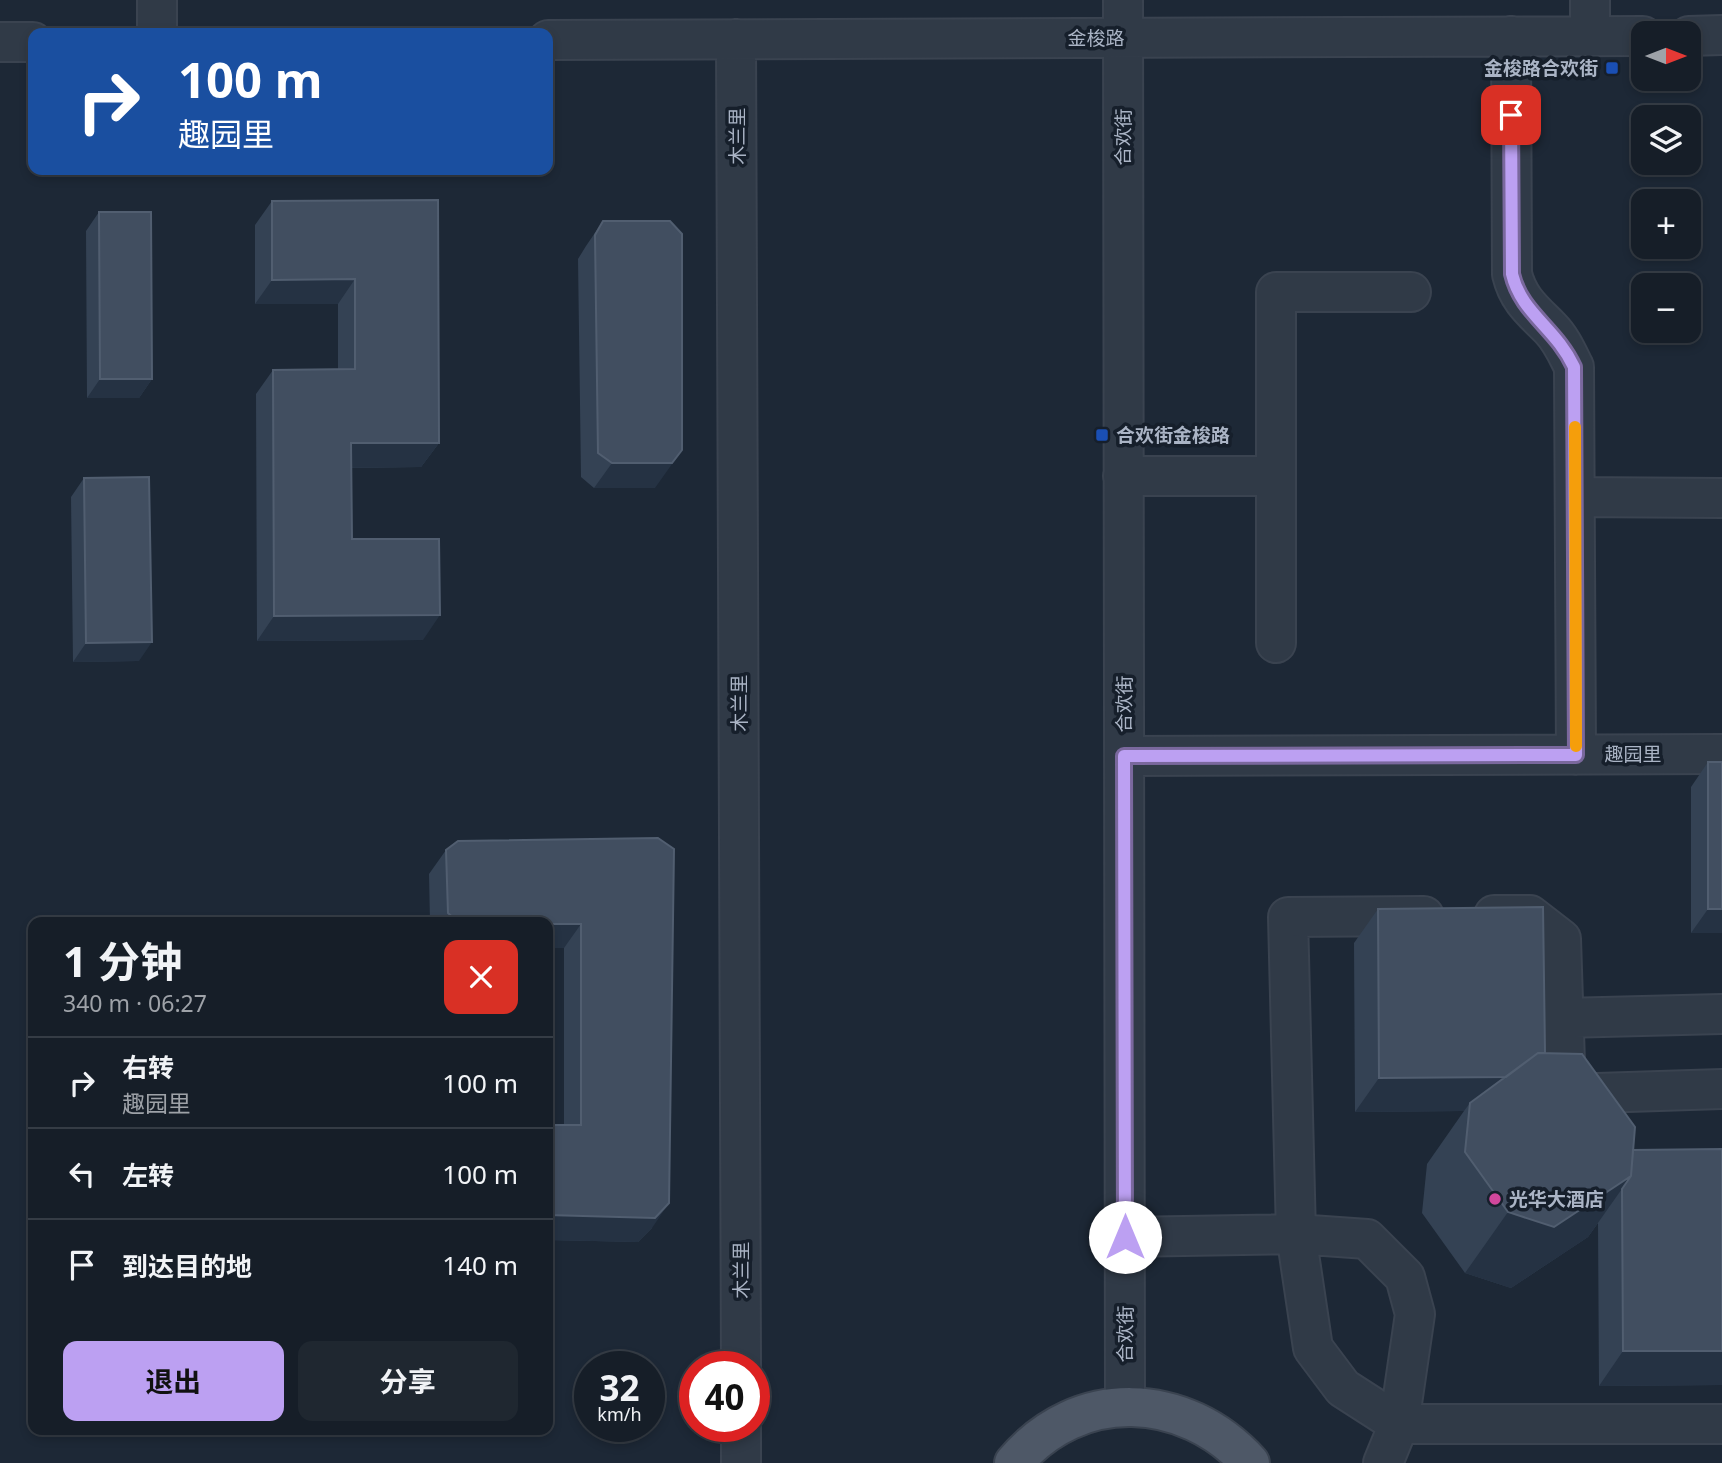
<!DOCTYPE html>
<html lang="zh">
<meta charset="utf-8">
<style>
:root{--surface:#161e28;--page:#1f2730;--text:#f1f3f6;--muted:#9ea2a8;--line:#353c45;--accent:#bca0f2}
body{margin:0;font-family:"Noto Sans","Noto Sans SC",sans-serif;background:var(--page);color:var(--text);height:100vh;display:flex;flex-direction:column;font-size:26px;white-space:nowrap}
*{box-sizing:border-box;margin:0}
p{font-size:23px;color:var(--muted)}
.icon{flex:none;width:38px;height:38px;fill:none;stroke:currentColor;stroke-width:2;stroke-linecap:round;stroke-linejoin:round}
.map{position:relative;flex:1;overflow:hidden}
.sheet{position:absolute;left:28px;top:917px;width:525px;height:518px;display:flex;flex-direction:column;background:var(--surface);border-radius:14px;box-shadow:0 4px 10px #0003,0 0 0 2px var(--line)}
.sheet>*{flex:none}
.guide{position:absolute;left:28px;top:28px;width:525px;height:147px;border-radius:14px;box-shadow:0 4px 10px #0003,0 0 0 2px var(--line);background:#1a4fa0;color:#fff;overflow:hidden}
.needle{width:46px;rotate:90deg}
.controls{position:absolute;left:1631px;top:21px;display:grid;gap:14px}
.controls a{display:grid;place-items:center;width:70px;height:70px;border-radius:14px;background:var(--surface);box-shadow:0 4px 10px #0003,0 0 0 2px var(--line);font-size:35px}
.speed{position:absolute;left:574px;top:1351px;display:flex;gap:14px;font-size:35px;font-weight:700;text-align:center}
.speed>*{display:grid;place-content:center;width:91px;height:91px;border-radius:50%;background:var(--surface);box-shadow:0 4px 10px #0003,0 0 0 2px var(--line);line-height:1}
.speed small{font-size:18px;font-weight:400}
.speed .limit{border:10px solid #d22;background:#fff;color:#111}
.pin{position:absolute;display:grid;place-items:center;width:60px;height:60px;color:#fff;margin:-30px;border-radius:14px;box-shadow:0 4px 10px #0006}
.me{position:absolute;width:77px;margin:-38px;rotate:0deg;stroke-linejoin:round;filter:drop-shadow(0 0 5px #0008)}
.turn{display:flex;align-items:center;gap:24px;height:147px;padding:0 35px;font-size:32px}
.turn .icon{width:91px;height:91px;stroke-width:2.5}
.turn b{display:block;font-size:49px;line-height:60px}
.round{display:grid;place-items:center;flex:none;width:74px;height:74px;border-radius:14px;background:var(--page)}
.summary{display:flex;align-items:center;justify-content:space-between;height:119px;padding:0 35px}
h1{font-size:42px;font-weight:700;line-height:52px}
.primary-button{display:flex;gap:14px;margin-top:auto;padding:14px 35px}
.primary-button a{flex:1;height:80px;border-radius:14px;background:var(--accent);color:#111;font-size:28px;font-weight:700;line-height:80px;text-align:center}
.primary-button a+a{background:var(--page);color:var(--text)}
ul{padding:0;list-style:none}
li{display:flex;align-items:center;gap:21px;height:91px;padding:0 35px;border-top:2px solid var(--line)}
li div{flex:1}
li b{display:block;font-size:26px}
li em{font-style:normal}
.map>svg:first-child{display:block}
</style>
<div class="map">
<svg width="1722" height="1463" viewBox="0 0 1722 1463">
<rect width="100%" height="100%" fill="#1d2836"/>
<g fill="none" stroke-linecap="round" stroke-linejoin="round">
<!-- minor casing -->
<g stroke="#3a4350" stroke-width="42">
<path id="minor" d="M 1123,0 L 1125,1407
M 1590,0 L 1590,36
M 157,33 L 157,0
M 1511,36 L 1512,274 C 1518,299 1532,310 1550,328 C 1561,339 1567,353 1574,367 L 1576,755
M 1689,36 L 1722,35
M 736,39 L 741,1367
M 548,40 L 1643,36
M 0,42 L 33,42
M 1123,476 L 1276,476 L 1276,292 L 1411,292
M 1276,476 L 1276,643
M 1575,497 L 1722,498
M 1124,756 L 1722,754
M 1494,915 L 1530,915 L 1561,939 L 1566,1094 L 1722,1089
M 1424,916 L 1288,917 L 1296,1234 L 1313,1348 L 1343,1388 L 1399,1424 L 1722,1424
M 1563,1018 L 1722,1014
M 1125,1237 L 1296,1234 L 1367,1239 L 1405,1277 L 1415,1314 L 1399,1424 L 1383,1463
M 741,1426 L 741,1463"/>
</g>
<!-- major casing -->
<g stroke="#3a4350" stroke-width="42">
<path id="major" d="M 1014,1463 C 1078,1386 1185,1391 1250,1463"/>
</g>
<!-- minor -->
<use href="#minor" stroke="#303a47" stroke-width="38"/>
<!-- major -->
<use href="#major" stroke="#4e5867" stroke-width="38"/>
</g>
<!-- wall -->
<path fill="#344254" d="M 438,200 L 439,443 L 421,467 L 351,468 L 352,539 L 423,640 L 257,641 L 256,394 L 273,370 L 338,369 L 338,304 L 255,304 L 255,225 L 272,201 Z
M 99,212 L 152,379 L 139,398 L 87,398 L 86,231 Z
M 603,221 L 655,488 L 594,488 L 581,477 L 578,259 L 586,246 Z
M 84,478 L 139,661 L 73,662 L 71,497 Z
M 1708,762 L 1722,933 L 1691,933 L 1691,787 Z
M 658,838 L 652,1228 L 638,1242 L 548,1240 L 548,1125 L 564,1125 L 564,948 L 548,922 L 430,922 L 429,874 L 446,850 Z
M 1378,909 L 1545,1053 L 1633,1150 L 1722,1149 L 1722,1385 L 1599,1386 L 1598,1223 L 1588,1237 L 1511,1288 L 1465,1273 L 1422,1213 L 1427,1164 L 1464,1111 L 1355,1112 L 1354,943 Z"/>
<!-- shaded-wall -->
<path fill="#253243" d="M 355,279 L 338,304 L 255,304 L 272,280 Z
M 100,379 L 152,379 L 139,398 L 87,398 Z
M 351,443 L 439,443 L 421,467 L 334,468 Z
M 682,450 L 655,488 L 594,488 L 612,463 Z
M 440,615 L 423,640 L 257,641 L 274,616 Z
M 152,642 L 139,661 L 73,662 L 86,643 Z
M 1708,909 L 1722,909 L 1722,933 L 1691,933 Z
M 548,924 L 581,924 L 564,948 L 548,948 Z
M 1545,1076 L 1470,1103 L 1464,1111 L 1355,1112 L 1379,1078 Z
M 1631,1176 L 1588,1237 L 1511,1288 L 1465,1273 L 1508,1212 Z
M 669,1203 L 652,1228 L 638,1242 L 548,1240 L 548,1215 Z
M 1623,1351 L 1722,1351 L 1722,1385 L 1599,1386 Z"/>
<!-- building -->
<path fill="#414e60" stroke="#515e70" stroke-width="2" d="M 438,200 L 439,443 L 351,443 L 352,539 L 439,539 L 440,615 L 274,616 L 273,370 L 355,369 L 355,279 L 272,280 L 272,201 Z
M 99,212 L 151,212 L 152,379 L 100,379 Z
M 603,221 L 670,221 L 682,234 L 682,450 L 672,463 L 612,463 L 598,453 L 595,235 Z
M 149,477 L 152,642 L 86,643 L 84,478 Z
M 1708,762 L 1722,762 L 1722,909 L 1708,909 Z
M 658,838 L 674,849 L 669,1203 L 655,1218 L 548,1215 L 548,1125 L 581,1125 L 581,924 L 548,924 L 548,922 L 458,922 L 448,913 L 446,850 L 458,841 Z
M 1543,907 L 1545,1053 L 1538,1053 L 1506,1077 L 1379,1078 L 1378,909 Z
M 1538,1053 L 1582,1054 L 1635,1127 L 1631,1176 L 1554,1227 L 1508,1212 L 1465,1152 L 1470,1103 Z
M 1722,1149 L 1722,1351 L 1623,1351 L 1622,1189 L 1631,1176 L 1633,1150 Z"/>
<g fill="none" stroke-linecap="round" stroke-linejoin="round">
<!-- route casing -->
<g stroke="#7a689d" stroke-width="18">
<path id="route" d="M 1125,1237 L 1124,756 L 1576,755 L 1574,367 C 1556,328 1521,313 1512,274 L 1511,115"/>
</g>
<!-- route -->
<use href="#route" stroke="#bca0f2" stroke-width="12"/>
<!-- slow -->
<path stroke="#f59e0b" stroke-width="12" d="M 1575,427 L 1576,746"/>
</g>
<!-- markers -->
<g fill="#1a4fb4" stroke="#161f2b" stroke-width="2.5">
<rect x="1605" y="61" width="14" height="14" rx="3.5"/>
<rect x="1095" y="428" width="14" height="14" rx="3.5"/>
</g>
<circle fill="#d1479c" stroke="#161f2b" stroke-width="2.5" cx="1495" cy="1199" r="7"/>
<g text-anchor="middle" stroke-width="7" stroke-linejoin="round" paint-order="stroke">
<!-- street labels -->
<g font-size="19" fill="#aab4c5" stroke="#161f2b">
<text x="1096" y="45">金梭路</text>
<text transform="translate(737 136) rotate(-90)" y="7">木兰里</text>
<text transform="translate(1123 137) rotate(-90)" y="7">合欢街</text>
<text transform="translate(739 703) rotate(-90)" y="7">木兰里</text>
<text transform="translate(1124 704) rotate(-90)" y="7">合欢街</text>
<text x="1633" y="761">趣园里</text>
<text transform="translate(741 1270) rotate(-90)" y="7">木兰里</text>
<text transform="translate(1125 1334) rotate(-90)" y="7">合欢街</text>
</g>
<!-- poi labels -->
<g font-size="19" font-weight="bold" fill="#aab4c5" stroke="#161f2b" text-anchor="start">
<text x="1598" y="75" text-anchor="end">金梭路合欢街</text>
<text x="1116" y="442">合欢街金梭路</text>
<text x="1509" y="1206">光华大酒店</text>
</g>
</g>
</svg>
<div class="controls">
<a><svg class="needle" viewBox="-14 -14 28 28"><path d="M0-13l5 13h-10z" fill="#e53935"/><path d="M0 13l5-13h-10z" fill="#9ea2a8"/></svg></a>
<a><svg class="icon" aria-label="layers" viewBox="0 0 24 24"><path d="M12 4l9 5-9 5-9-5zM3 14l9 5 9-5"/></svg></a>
<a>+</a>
<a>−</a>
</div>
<div class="speed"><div>32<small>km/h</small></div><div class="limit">40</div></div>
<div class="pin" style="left:1511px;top:115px;background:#d93025"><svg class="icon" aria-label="arrive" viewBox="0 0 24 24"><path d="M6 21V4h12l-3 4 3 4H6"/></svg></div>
<svg class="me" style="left:1125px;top:1237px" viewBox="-20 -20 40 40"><circle r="19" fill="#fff"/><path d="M0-13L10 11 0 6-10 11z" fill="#bca0f2"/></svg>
<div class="guide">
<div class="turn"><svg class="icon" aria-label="right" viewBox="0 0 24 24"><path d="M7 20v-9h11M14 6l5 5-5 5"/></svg><div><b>100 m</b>趣园里</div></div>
</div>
<section class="sheet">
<div class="summary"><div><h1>1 分钟</h1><p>340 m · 06:27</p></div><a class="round" style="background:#d93025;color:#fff"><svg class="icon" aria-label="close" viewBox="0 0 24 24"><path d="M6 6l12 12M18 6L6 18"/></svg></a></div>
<ul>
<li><svg class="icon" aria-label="right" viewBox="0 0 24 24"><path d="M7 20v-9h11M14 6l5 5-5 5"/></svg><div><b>右转</b><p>趣园里</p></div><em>100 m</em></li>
<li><svg class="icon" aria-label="left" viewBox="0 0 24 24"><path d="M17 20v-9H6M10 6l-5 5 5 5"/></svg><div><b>左转</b></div><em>100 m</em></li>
<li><svg class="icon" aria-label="arrive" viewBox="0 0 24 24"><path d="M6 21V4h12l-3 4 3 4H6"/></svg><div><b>到达目的地</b></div><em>140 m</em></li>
</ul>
<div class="primary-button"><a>退出</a><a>分享</a></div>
</section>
</div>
